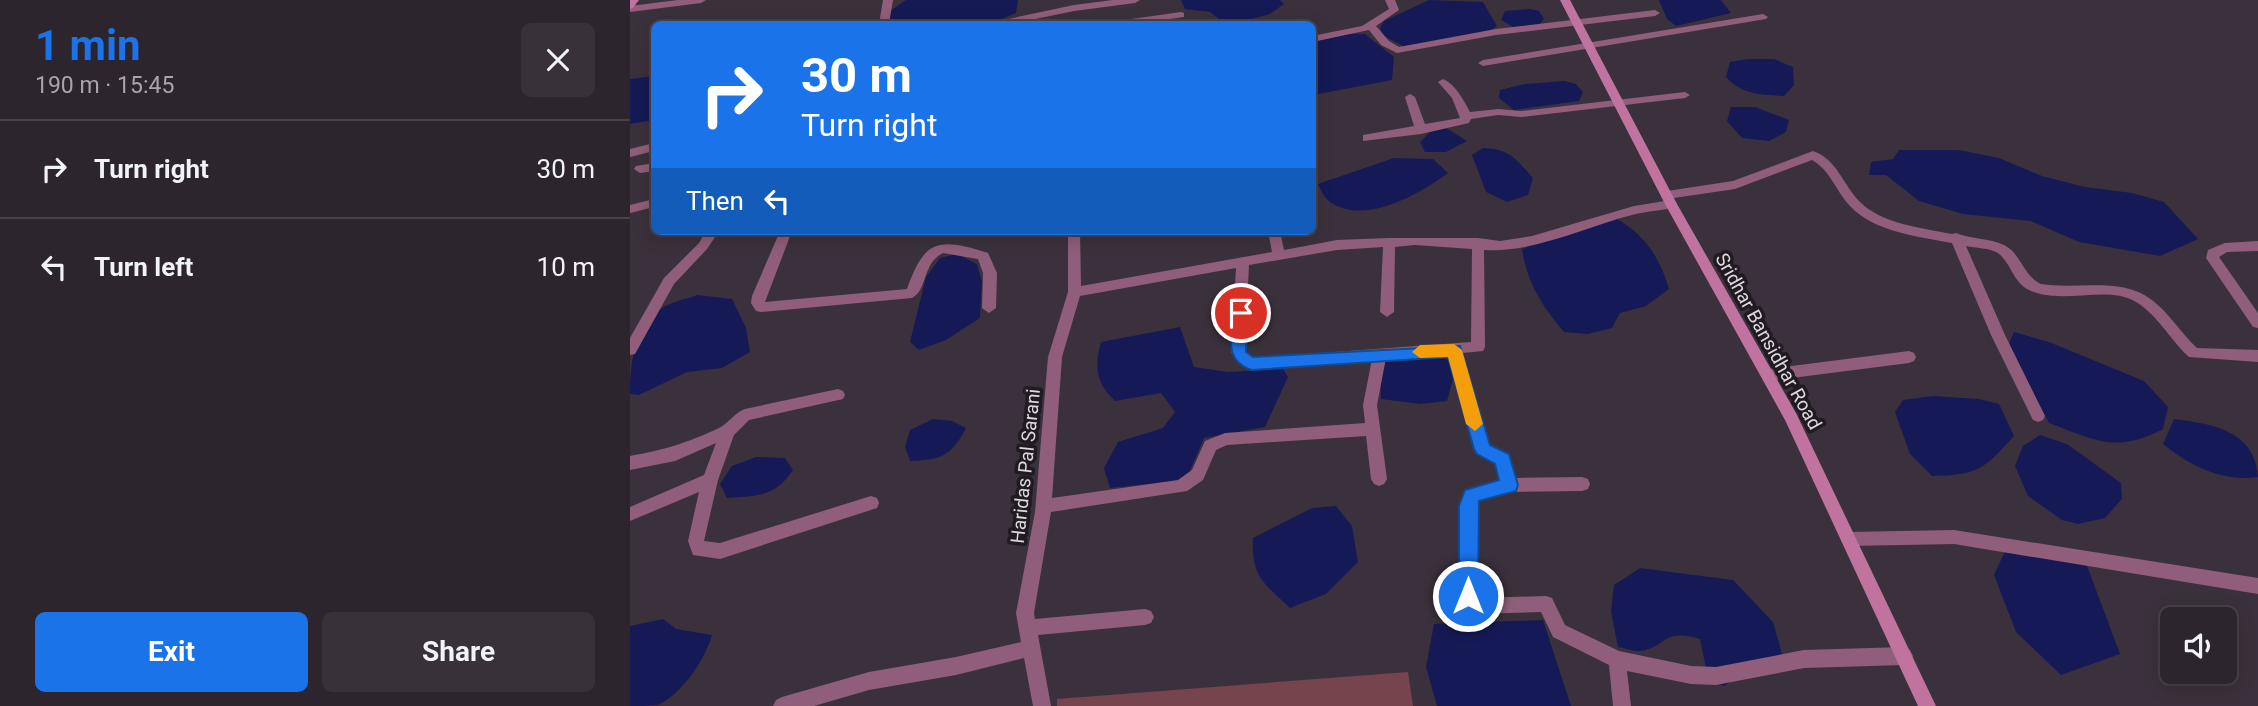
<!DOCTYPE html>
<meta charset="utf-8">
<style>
:root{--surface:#2c252d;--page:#383139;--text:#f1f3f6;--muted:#a6a5aa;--line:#484249;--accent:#1a73e8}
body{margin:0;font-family:Roboto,sans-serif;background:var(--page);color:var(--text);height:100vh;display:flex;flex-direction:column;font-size:26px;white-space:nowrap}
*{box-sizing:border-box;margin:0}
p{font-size:23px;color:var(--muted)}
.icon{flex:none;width:38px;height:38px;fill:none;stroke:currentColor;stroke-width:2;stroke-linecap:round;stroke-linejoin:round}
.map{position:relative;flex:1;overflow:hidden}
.details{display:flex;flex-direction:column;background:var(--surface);width:630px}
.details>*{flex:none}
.guide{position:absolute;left:21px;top:21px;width:665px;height:214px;border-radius:10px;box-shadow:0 4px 18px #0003,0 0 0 2px var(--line);background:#1a73e8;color:#fff;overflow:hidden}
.fabs{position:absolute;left:1530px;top:607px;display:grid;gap:14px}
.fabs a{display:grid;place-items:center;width:77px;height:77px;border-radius:10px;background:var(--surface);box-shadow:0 4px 18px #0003,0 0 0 2px var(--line);font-size:35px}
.pin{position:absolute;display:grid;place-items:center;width:60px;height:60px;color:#fff;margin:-30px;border:4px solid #fff;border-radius:50%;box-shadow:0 2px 7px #0007}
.me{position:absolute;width:77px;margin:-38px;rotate:0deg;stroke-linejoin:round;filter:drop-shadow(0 0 5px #0008)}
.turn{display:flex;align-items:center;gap:24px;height:147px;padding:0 35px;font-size:32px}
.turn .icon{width:91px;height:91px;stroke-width:2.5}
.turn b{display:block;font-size:49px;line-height:60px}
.then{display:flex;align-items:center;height:66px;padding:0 35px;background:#0003;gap:14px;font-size:26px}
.round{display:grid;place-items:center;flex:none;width:74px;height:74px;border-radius:10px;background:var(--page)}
.summary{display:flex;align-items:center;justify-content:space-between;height:119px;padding:0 35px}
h1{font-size:42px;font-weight:700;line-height:52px;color:var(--accent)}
.button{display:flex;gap:14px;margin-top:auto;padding:14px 35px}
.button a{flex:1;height:80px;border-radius:10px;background:var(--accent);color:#fff;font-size:28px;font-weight:700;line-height:80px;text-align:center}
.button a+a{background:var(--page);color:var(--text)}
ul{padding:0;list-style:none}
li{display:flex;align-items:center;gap:21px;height:98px;padding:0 35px;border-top:2px solid var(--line)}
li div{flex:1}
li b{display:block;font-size:26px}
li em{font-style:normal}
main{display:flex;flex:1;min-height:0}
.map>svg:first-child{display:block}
</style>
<main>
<section class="details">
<div class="summary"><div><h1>1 min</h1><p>190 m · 15:45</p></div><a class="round"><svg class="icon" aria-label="close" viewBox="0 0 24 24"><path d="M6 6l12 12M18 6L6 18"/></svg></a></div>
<ul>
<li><svg class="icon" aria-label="right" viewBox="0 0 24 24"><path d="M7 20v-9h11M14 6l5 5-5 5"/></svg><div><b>Turn right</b></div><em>30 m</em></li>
<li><svg class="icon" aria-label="left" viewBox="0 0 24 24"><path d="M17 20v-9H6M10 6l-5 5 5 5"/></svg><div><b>Turn left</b></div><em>10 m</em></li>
</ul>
<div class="button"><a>Exit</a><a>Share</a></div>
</section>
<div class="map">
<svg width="1628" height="706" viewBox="0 0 1628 706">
<rect width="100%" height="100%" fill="#3b313c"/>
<!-- green -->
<path fill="#76444c" d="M 778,672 L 783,706 L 427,706 L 427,699 Z"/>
<!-- water -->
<path fill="#151a56" d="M 276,0 L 388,0 L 386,13 L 360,24 L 259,24 L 260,11 Z
M 551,0 L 650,0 L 654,4 L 640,14 L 608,23 L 594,23 L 580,12 L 555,9 Z
M 799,0 L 853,2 L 867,26 L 857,33 L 773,46 L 754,36 L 750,28 L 754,21 Z
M 1029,0 L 1091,0 L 1101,13 L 1046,26 L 1037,19 Z
M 900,9 L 909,11 L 914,19 L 908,26 L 885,28 L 871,20 L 875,11 Z
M 720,34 L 735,34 L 764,57 L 762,80 L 683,95 L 683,42 Z
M 1118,59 L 1144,59 L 1163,67 L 1164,85 L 1154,96 C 1132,95 1110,94 1096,77 L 1100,62 Z
M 24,76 L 24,120 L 0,124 L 0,79 Z
M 934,81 L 946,84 L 953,92 L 949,101 L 884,110 L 869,98 L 870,90 L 895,84 Z
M 1101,107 L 1125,107 L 1159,120 L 1156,132 L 1139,141 L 1112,138 L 1097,121 Z
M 816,128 L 837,141 L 816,152 L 795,152 L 790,142 L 800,132 Z
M 853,148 C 880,149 885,158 903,178 L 898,195 L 877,202 L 856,192 L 842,155 Z
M 1269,150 L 1329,150 L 1369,158 L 1412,176 L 1455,187 L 1502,193 L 1534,202 L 1568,239 L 1530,256 L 1449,242 L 1401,221 L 1333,214 L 1289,201 L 1256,175 L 1239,175 L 1241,162 L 1263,159 Z
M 764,158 L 803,159 L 818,173 C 790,194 734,226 700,202 C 694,198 691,190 688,184 Z
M 987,219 C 1016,236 1030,258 1039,289 L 1016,306 L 990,313 L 982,328 L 958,334 L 934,332 C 912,306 897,283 892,249 Z
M 327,254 L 347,264 L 352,282 L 350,318 L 316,340 L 289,350 L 280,342 L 296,277 L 310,258 Z
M 67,295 L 102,299 L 116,328 L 120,352 L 92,368 L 57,372 L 9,395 L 0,394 C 0,363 4,331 31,309 C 40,302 57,299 67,295 Z
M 550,327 L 564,367 L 598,372 L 653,369 L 658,377 L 635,427 L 574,438 L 556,480 L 480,488 L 474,468 L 488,442 L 533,428 L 545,412 L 531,393 L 485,401 C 466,383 464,367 471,342 Z
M 1384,332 L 1419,342 L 1514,381 L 1538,407 L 1533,429 C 1486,454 1465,440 1419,423 L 1378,346 Z
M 794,357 L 817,359 L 824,375 L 817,401 L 791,404 L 751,399 L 750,374 L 756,360 Z
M 1303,396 L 1349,399 L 1369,404 L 1384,436 C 1353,470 1348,475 1302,476 L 1280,454 L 1265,412 L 1273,400 Z
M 303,419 L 322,421 L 336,428 C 321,457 310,460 280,461 L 275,447 L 280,430 Z
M 1544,419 C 1584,424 1625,431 1628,477 C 1592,482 1560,466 1533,444 Z
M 1410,435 L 1437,444 L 1491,483 L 1492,499 L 1475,518 L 1448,524 L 1432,520 L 1398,496 L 1385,466 L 1393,446 Z
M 126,457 L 155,458 L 163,470 C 145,497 127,496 97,498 L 90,484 L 102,466 Z
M 706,506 L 722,526 L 728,562 L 696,594 L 660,608 C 634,583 621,577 623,538 L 682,508 Z
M 1375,551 L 1456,563 L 1490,654 L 1431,675 L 1386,632 L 1364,575 Z
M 1010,568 L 1103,580 L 1143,622 L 1153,657 L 1120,668 L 1094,686 L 1078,678 L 1070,639 C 1032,628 1037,647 1011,651 C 1005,652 994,648 988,647 L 981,611 L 984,585 Z
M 33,619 L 46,629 L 82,635 C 75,660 52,694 28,705 C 21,706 8,706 0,706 L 0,626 Z
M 913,620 L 941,706 L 807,706 L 796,667 L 804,624 Z"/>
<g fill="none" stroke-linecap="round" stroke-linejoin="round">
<!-- street -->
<path fill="#905e7a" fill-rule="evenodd" d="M 48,0 L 76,0 L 71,3 L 0,12 L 0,6 Z
M 253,0 L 263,0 L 259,24 L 249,24 Z
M 483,0 L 510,0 L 505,3 L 444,11 L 381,24 L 364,24 L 369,21 L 444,5 Z
M 755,0 L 765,0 L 769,10 L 746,26 L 759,41 L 769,47 L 866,29 L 1025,10 L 1030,13 L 1025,16 L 866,35 L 767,53 L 751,45 L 739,30 L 682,42 L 682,36 L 732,26 L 759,9 Z
M 551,12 L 554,13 L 554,17 L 505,24 L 482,24 L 487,21 Z
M 1133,14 L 1138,17 L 1136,19 L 853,66 L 848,63 L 853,60 Z
M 813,79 C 826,85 833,99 840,112 L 868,109 L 891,111 L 1055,92 L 1060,95 L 1055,98 L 891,117 L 868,115 L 841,119 L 839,123 L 791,134 L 733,141 L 733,135 L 784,126 L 775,97 L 780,94 L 785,97 L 795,124 L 830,118 L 822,98 L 808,82 Z
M 24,143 L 24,151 L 0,157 L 0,149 Z
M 1183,151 C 1207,159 1213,185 1230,202 C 1252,224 1292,228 1322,234 L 1326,233 C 1340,239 1359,238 1374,245 C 1391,253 1393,276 1411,284 C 1447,290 1491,276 1522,300 C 1540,314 1551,333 1567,348 L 1628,350 L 1628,362 L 1559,357 C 1540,340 1528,315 1506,302 C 1477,284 1431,306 1399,290 C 1383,282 1381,263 1368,253 C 1359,248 1346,248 1336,246 L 1375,335 L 1415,416 L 1413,420 L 1408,422 L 1403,420 L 1361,335 L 1322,243 C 1290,237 1244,232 1220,206 C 1206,191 1200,170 1182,160 L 1105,189 L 1037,199 L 1031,195 L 1037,191 L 1103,181 Z
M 24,163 L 24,171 L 10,173 L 4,169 L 6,166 Z
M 24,199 L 24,207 L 0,213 L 0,205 Z
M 1041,200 L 1045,201 L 1047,204 L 1045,207 C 1031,211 1016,211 1002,215 C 955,227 904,253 854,250 L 855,347 L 853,351 L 832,353 L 859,445 L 878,454 L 885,478 L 952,477 L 958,479 L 960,484 L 958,489 L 952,491 L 879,492 L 847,500 L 846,593 L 850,598 L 916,596 L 922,598 L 935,625 L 989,651 L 1061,666 L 1086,667 L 1174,650 L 1274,647 L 1280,650 L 1283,656 L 1280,662 L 1274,665 L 1174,668 L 1086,685 L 1061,684 L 997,671 L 1001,706 L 983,706 L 979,665 L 923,637 L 911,612 L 846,614 L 840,612 L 830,596 L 830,506 L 835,490 L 870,480 L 866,463 L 848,454 L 845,449 L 818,354 L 756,358 L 747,405 L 757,479 L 754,484 L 749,486 L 744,484 L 741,479 L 736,436 L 597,445 L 586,450 L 573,480 L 557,491 L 421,512 L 404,613 L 405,619 L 515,609 L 521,611 L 524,617 L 521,623 L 515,625 L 408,635 L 421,706 L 403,706 L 394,658 L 326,675 L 239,690 L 184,706 L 143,706 L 146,700 L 152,697 L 239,672 L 326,657 L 391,642 L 386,613 L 405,512 L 418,357 L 438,292 L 438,231 L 450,231 L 451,286 L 642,252 L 638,231 L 650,231 L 654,250 L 707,240 L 759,238 L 848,238 L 870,241 L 902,236 L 1004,206 ZM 785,245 L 842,249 L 841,342 L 624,358 L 615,351 L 619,265 L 707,250 L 753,247 L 750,312 L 757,317 L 764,312 L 765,247 ZM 606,268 L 601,352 L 608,363 L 622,370 L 742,359 L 733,405 L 735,423 L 595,433 L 575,441 L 562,470 L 548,480 L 422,498 L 432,357 L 450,296 Z
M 76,231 L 89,231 L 77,249 L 44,284 L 5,354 L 0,355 L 0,338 L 34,278 L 69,243 Z
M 150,231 L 162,231 L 135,302 L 277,289 C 295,238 309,238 358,253 L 367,273 L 366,308 L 359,313 L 352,308 L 353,273 L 348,259 L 313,253 C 292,263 298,290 282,298 L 131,312 L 126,311 L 121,303 L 122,296 Z
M 1628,241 L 1628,251 L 1597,252 L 1589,257 L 1628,313 L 1628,328 L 1623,327 L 1576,258 L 1578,250 L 1595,243 Z
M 1279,351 L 1284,353 L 1286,357 L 1284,361 L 1279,363 L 1139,381 L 1134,379 L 1132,375 L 1134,371 L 1139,369 Z
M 208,389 L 213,391 L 215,395 L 213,399 L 119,420 L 104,435 L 88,480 L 74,541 L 90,543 L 241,496 L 247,498 L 249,503 L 247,508 L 90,559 L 63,555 L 58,541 L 69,492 L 0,521 L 0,507 L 74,475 L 86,443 L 45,461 L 0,470 L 0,456 C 34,450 57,443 89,428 C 99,423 104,413 115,409 Z
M 1324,530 L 1628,578 L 1628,594 L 1324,544 L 1219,546 L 1213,544 L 1211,539 L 1213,534 L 1219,532 Z"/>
<!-- secondary -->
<path fill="#c173a0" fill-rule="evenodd" d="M 0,0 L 9,0 L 3,8 L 0,9 Z
M 930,0 L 940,0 L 1047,204 L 1166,413 L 1306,706 L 1288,706 L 1155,420 L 1035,204 Z"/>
</g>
<!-- route -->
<path fill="#1a73e8" stroke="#114b97" stroke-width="2" d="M 611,307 L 618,313 L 616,352 L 623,357 L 830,346 L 860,445 L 879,454 L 888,485 L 886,491 L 849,501 L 848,596 L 845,602 L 838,605 L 832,602 L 829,596 L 829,506 L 835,490 L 869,480 L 865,464 L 847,454 L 844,449 L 818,357 L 622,370 C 594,361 601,337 603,313 Z"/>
<!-- slow -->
<path fill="#f59e0b" d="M 824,344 L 832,350 L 853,424 L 845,431 L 836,424 L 818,357 L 790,358 L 782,352 L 790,345 Z"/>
<g text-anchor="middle" stroke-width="7" stroke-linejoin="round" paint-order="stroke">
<!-- street labels -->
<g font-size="19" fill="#ded8df" stroke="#1f1b20">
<text transform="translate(1139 341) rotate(61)" y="7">Sridhar Bansidhar Road</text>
<text transform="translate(395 466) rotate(-84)" y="7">Haridas Pal Sarani</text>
</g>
</g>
</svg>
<div class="fabs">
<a><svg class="icon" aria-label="sound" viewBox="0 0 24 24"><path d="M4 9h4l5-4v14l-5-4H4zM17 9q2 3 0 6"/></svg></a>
</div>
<div class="pin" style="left:611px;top:313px;background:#d93025"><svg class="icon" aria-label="arrive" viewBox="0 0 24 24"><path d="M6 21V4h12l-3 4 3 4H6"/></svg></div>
<svg class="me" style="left:838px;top:596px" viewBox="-20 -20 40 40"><circle r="17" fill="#1a73e8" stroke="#fff" stroke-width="3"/><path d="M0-11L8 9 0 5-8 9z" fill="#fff"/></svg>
<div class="guide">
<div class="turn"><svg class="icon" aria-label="right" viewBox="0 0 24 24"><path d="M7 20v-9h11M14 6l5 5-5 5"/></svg><div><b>30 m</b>Turn right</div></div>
<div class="then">Then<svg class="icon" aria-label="left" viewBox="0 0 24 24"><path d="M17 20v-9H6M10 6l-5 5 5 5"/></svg></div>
</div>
</div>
</main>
